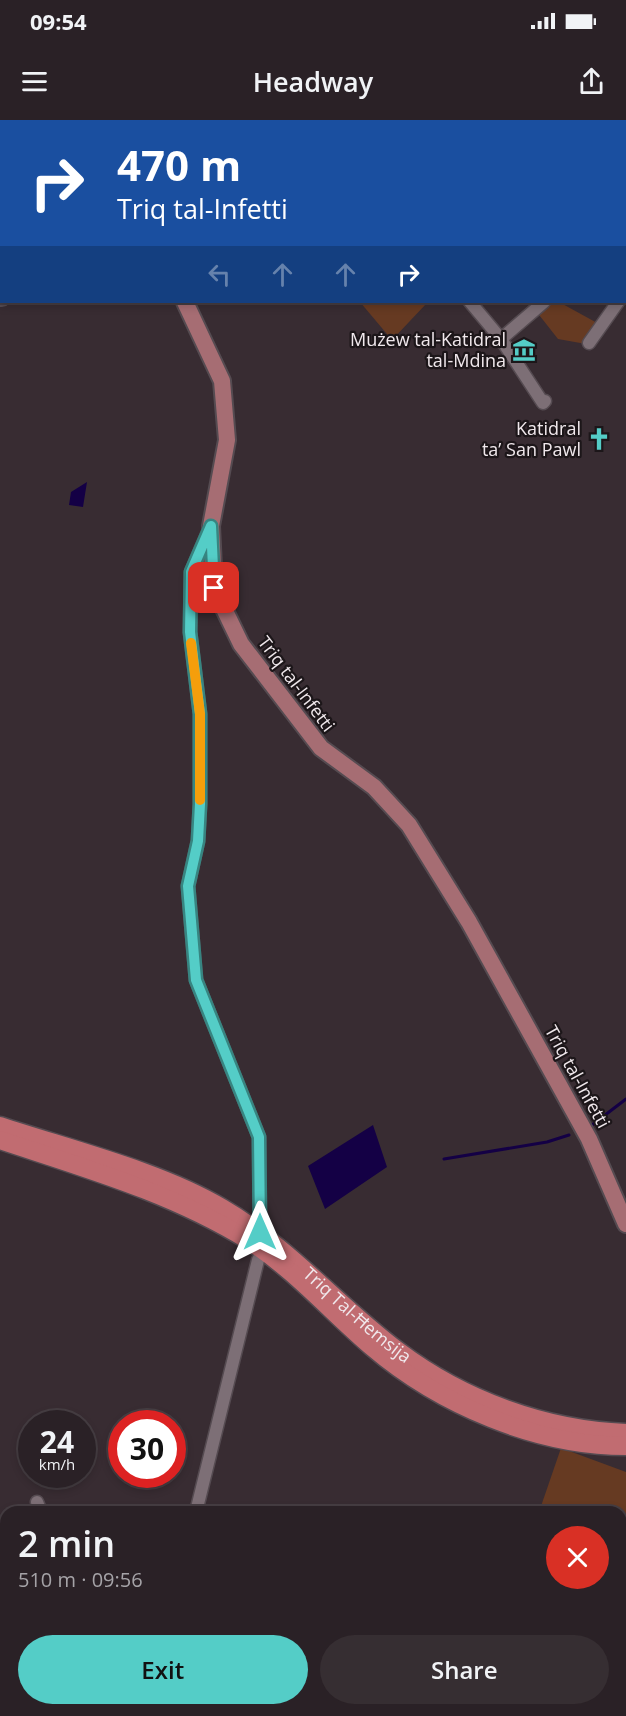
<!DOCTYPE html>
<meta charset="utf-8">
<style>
:root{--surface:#2a2126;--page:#362e32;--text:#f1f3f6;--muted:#a5a3a7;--line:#463e43;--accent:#54cdc7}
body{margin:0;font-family:"Open Sans",sans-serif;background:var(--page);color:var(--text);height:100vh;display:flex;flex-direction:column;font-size:22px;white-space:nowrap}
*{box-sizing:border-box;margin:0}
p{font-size:20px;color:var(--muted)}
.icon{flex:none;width:33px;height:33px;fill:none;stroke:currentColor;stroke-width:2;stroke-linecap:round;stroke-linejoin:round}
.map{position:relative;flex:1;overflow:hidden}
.side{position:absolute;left:0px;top:1386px;width:627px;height:210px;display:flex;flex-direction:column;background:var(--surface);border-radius:18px 18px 0 0;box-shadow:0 3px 9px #0003,0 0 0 2px var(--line)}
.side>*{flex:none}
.banner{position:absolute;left:0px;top:0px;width:627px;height:183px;box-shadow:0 3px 9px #0003,0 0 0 2px var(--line);background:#1a4fa0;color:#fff;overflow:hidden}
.speed{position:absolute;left:18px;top:1290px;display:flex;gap:12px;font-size:30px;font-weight:700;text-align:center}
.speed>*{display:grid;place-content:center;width:78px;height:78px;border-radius:50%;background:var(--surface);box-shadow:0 3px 9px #0003,0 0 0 2px var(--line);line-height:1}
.speed small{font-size:15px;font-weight:400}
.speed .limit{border:9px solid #d22;background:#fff;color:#111}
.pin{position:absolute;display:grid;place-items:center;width:51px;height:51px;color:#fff;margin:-26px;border-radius:12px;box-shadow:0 3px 9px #0006}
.me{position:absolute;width:66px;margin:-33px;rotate:0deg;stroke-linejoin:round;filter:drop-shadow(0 0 4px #0008)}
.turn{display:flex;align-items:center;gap:21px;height:126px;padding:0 18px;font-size:27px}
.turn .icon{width:78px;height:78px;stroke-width:2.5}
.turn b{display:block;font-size:42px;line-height:51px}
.lanes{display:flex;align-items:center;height:57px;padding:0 18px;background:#0003;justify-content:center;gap:30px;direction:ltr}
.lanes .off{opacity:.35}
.round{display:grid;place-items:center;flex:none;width:63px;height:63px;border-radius:32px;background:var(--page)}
.summary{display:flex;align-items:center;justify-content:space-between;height:102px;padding:0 18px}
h1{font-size:36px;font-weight:600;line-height:45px}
.button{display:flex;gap:12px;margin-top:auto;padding:12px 18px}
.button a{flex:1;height:69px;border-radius:36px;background:var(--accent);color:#111;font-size:24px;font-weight:600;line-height:69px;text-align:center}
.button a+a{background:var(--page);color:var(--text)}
.status{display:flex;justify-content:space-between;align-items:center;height:42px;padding:0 30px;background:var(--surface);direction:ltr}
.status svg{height:16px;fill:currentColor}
header{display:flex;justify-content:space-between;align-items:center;height:78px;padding:0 18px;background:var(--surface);font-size:27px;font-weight:600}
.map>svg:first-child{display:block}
</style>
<div class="status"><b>09:54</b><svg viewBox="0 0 49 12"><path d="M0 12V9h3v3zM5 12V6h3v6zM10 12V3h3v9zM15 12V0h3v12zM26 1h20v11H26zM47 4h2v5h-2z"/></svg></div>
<header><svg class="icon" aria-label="menu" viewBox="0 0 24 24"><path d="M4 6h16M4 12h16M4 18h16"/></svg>Headway<svg class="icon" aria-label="share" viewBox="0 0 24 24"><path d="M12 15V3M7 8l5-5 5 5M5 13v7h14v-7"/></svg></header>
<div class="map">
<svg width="626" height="1596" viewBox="0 0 626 1596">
<rect width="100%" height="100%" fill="#382c32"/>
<!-- green -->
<path fill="#663a22" d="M 307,0 L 405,0 L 307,2 Z
M 360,182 L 423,182 L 426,184 L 392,220 Z
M 546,182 L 559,182 L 599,204 L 586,224 L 558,219 L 536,191 Z
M 561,1328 L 626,1352 L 626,1476 L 621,1487 L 621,1392 L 539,1392 Z"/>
<!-- water -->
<path fill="#140045" d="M 87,362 L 83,387 L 69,385 L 71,372 Z
M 373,1005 L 387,1047 L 325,1089 L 308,1046 Z"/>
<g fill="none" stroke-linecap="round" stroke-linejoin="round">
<!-- stream -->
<path stroke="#140045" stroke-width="3" d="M 592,1005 L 626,979
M 444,1039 L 547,1022 L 569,1015"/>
<!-- minor casing -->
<g stroke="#554b51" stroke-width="15">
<path id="minor" d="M 441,0 L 442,2
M 470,182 L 501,219 L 543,283 L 545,281
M 501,219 L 544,182
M 589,223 L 618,182
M 209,410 L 191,452 L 190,512 L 200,594 L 200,684 L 198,721 L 188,766 L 196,860 L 259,1017 L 260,1112
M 37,1382 L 41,1392
M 196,1392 L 258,1140 L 263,1130
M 0,1437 L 6,1433
M 621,1502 L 626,1490
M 80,1590 L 94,1596
M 138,1596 L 140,1590
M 582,1596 L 585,1590"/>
</g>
<!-- major casing -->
<g stroke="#554b51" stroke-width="20">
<path id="major" d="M 180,2 L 181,0
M 0,23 L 2,22
M 0,177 L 2,177
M 185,182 L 222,261 L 227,320 L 211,406 L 214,468 L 241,524 L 321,628 L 374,667 L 409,705 L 469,802 L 589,1019 L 626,1104"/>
</g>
<!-- highway casing -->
<g stroke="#554b51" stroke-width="21">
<g id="highway">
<path id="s1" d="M 0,1006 C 69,1029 160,1051 222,1088 C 289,1127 337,1185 398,1231 C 463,1280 545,1310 626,1313"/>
<path d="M 0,1020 C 84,1048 172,1073 248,1120 C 294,1149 331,1192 372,1227 C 440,1285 537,1326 626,1326"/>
</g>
</g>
<!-- minor -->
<use href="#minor" stroke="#7d6f76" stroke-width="12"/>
<!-- major -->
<use href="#major" stroke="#a66d73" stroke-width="16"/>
<!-- highway -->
<use href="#highway" stroke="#c16c71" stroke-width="18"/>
</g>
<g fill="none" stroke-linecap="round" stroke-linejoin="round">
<!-- route casing -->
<g stroke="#378581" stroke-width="15">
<path id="route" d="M 214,468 L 211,406 L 191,452 L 190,512 L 200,594 L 200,684 L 198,721 L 188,766 L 196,860 L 259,1017 L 260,1112"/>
</g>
<!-- route -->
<use href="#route" stroke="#54cdc7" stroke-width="10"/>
<!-- slow -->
<path stroke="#f59e0b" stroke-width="10" d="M 191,523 L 200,594 L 200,680"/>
</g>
<!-- icons -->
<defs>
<g id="museum-bare" transform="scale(1.8)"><path d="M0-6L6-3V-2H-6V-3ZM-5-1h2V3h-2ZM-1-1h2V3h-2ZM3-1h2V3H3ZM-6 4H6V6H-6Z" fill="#54cdc7" stroke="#1c1619" stroke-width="2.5" paint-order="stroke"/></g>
<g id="church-bare" transform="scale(1.8)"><path d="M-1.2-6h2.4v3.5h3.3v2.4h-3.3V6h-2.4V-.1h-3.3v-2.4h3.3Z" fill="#54cdc7" stroke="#1c1619" stroke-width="2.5" paint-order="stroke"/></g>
</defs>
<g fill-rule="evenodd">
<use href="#museum-bare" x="524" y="230"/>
<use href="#church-bare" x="599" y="319"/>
</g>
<g text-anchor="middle" stroke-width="4.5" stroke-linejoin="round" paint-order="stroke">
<!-- poi labels -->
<g font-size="18" fill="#f0e8ec" stroke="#1c1619" text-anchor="end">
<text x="506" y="226">Mużew tal-Katidral<tspan x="506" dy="21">tal-Mdina</tspan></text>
<text x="581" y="315">Katidral<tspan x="581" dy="21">ta’ San Pawl</tspan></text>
</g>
<!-- street labels -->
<g font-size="18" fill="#f0e8ec" stroke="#1c1619">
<text transform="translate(296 564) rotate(53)" y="6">Triq tal-Infetti</text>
<text transform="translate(577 957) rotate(61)" y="6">Triq tal-Infetti</text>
<text dy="6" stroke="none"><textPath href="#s1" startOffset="410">Triq Tal-Ħemsija</textPath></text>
</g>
</g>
</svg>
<div class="speed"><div>24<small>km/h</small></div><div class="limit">30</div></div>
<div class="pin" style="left:214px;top:468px;background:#d93025"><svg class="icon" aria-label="arrive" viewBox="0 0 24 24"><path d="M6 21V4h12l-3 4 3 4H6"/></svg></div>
<svg class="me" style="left:260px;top:1112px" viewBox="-20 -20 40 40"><path d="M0-17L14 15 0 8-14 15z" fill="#54cdc7" stroke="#fff" stroke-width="4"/></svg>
<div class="banner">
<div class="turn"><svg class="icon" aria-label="right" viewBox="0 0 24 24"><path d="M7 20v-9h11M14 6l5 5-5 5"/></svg><div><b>470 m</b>Triq tal-Infetti</div></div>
<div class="lanes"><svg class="icon off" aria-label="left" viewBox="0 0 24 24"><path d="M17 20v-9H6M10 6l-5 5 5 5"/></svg><svg class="icon off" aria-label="ahead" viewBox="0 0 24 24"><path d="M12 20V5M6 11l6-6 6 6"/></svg><svg class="icon off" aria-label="ahead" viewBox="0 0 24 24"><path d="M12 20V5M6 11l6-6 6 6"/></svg><svg class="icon" aria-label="right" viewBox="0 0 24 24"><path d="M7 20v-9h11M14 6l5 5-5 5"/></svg></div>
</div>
<section class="side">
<div class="summary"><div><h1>2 min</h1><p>510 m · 09:56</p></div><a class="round" style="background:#d93025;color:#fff"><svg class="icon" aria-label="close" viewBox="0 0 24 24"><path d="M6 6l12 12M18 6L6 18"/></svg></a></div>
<div class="button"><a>Exit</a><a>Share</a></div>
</section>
</div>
